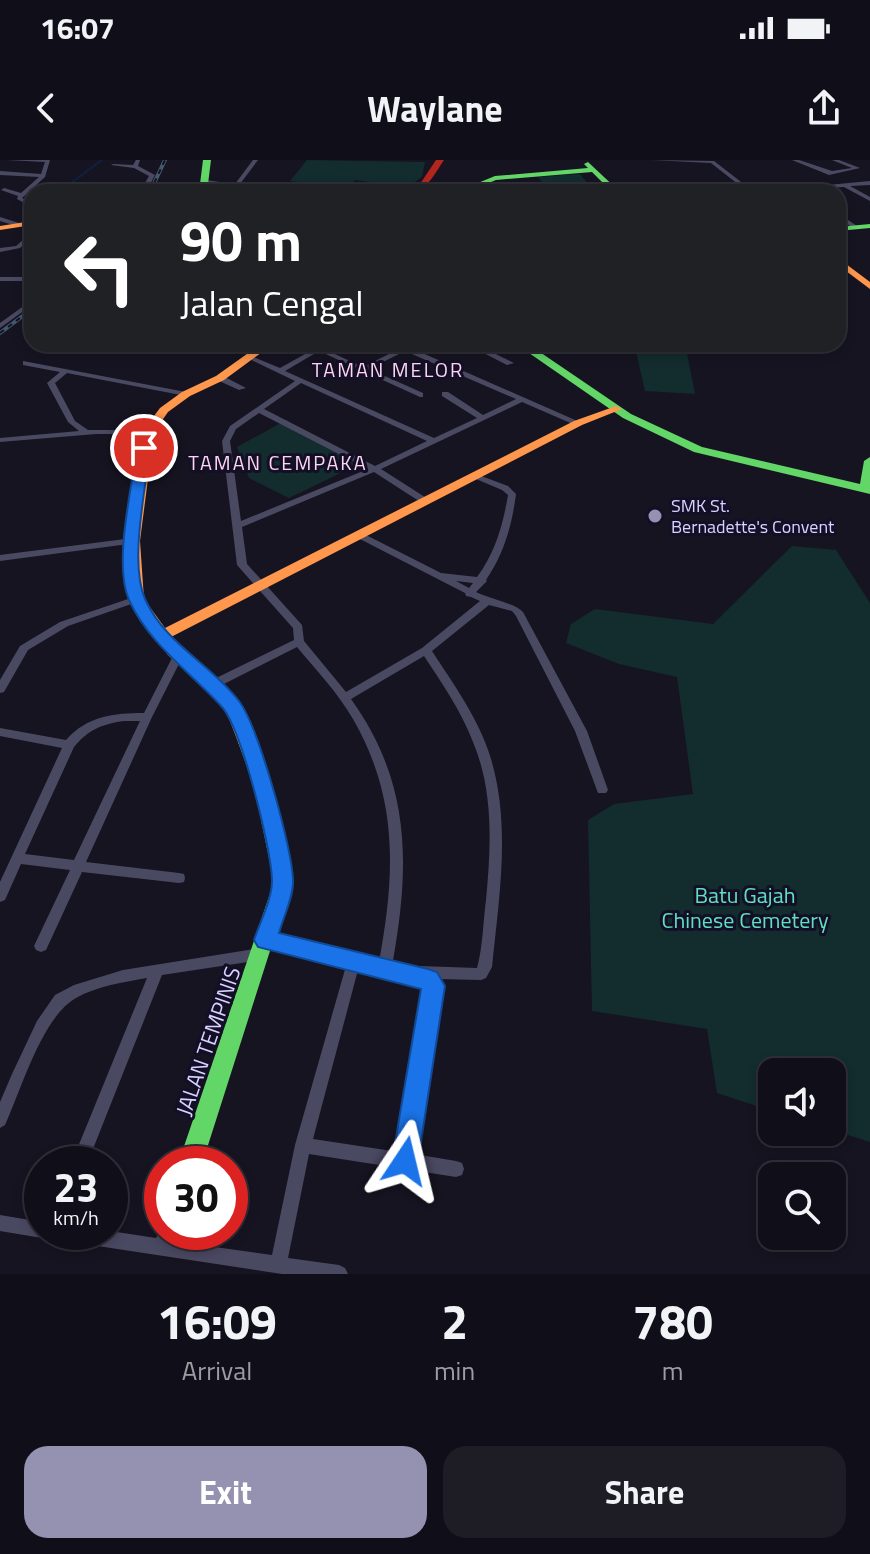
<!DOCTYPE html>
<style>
:root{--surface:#100f19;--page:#1e1d26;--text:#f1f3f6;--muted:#9c9ca2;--line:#302f38;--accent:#9591b1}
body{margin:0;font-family:"Titillium Web",sans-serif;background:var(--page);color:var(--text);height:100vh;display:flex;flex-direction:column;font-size:30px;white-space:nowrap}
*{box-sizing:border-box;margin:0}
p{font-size:26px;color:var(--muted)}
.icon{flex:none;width:44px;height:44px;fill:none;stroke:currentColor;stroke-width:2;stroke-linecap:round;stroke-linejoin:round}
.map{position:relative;height:1114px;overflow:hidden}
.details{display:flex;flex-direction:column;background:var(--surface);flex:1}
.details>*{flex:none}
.top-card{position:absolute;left:24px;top:24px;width:822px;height:168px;border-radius:24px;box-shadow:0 4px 12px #0003,0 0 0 2px var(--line);background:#202124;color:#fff;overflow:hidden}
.buttons{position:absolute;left:758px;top:898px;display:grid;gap:16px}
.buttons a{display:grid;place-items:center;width:88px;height:88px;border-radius:16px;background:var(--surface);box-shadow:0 4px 12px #0003,0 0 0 2px var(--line);font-size:40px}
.speed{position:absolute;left:24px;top:986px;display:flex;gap:16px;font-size:40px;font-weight:700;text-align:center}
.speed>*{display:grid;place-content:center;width:104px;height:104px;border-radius:50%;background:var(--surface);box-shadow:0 4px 12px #0003,0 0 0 2px var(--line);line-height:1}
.speed small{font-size:20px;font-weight:400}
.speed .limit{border:12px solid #d22;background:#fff;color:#111}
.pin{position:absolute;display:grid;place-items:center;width:68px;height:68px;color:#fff;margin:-34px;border:4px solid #fff;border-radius:50%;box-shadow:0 2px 8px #0007}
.me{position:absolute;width:88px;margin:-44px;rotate:10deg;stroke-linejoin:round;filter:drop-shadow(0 0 6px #0008)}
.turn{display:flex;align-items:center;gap:28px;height:168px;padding:0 24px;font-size:36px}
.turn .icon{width:104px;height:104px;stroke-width:2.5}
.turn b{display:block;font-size:56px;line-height:68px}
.eta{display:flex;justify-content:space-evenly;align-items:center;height:136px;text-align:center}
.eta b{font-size:48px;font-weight:700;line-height:56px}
.primary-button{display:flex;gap:16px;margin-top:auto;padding:16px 24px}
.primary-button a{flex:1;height:92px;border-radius:24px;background:var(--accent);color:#fff;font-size:32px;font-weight:700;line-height:92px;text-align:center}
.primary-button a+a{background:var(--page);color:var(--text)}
.status{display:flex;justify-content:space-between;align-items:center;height:56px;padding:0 40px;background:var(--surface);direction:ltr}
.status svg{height:22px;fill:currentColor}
header{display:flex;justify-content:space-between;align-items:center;height:104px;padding:0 24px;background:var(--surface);font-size:36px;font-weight:700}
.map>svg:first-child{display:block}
</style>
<div class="status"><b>16:07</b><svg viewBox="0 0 49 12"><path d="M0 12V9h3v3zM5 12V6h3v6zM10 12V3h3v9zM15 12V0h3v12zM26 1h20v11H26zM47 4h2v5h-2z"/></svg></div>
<header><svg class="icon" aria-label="back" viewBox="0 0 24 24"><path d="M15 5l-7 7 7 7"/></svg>Waylane<svg class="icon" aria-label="share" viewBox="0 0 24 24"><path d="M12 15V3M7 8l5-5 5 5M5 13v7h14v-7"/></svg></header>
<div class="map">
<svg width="870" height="1114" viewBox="0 0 870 1114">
<rect width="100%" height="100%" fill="#161421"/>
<!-- green -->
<path fill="#132c2d" d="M 307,0 L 425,2 L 422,17 L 407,27 L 355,20 L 346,27 L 290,21 Z
M 580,14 L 595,32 L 549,32 L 538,17 Z
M 635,187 L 686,188 L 695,234 L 645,231 Z
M 286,260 L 357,305 L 289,338 L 249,318 L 237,287 Z
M 792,386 L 836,390 L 870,443 L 870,982 L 832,970 L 832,912 L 772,912 L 772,951 L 717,933 L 707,869 L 592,851 L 588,660 L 614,644 L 693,634 L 677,517 L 619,504 L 566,483 L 571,464 L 595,449 L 713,464 Z"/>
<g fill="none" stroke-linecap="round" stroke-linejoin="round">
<!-- stream -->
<path stroke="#0d2144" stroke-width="2" d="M 75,32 L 67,26 L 102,0"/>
<!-- street -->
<path fill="#4a4962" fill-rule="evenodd" d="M 7,0 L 50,0 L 45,17 L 22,38 L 32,43 L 32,47 L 17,39 L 18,36 L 1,30 L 4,28 L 21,33 L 39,17 L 0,15 L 0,11 L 41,14 L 45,2 Z
M 136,0 L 140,0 L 138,6 L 155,15 L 146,32 L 140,32 L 149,16 L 134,8 L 111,5 L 113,4 L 133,5 Z
M 253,0 L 258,0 L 240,24 L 275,28 L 277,31 L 202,22 L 205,20 L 235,24 Z
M 651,0 L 714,1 L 754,32 L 748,32 L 711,3 Z
M 792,0 L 799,0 L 832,11 L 852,8 L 832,0 L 839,0 L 860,8 L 829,15 Z
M 870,21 L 870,25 L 850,26 L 870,37 L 870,41 L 844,27 L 755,32 Z
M 86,29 L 95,31 L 96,32 L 84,32 Z
M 838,53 L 857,66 L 857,68 L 853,68 L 838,58 Z
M 32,56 L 32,66 L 24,60 Z
M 0,57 L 22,64 L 23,65 L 20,67 L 0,61 Z
M 32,72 L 32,77 L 20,88 L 0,92 L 0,88 L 16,86 Z
M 0,117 L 32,117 L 32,121 L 0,121 Z
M 32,140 L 32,145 L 0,168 L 0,163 Z
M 98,184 L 106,184 L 100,188 L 96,188 L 95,187 Z
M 409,184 L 417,184 L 411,188 L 582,263 L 575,265 L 522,242 L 381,309 L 428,339 L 428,343 L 422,343 L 374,312 L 242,367 L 247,404 L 302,465 L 304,481 L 346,532 L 422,488 L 480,441 L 471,437 L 466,436 L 465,433 L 358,378 L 358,374 L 364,374 L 441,413 L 477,417 C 495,393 503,365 508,335 L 502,330 L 469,316 L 473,313 L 476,314 L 508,326 L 516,334 C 512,365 504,394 486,420 L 487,421 L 476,432 C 490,439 514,443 523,452 L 587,571 L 608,630 L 606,633 L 598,633 L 575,571 L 516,456 L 512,451 L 489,445 L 432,491 C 454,525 479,559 491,599 C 511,666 499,738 492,807 L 486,818 L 481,820 L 438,819 L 441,830 L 414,994 L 456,1001 L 462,1003 L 464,1009 L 462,1015 L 456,1017 L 309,994 L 288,1098 L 339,1105 L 345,1108 L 348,1114 L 282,1114 L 58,1080 L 52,1078 L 50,1072 L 110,1071 L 156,1078 L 162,1066 L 162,1072 L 175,1072 L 172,1081 L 272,1095 L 295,985 L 346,806 L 266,786 L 261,784 L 259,780 L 261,776 L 266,774 L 379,802 C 395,715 399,639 353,559 C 338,533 317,511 297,487 L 216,528 L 212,529 L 207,525 L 208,522 L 294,480 L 293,468 L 237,405 L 222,281 L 230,266 L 295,221 L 247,198 L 247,196 L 251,196 L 280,208 L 323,184 L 326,186 L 324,189 L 363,207 ZM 319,191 L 420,237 L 423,237 L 423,233 L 369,209 L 405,191 L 516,239 L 483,255 L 448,232 L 442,232 L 442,236 L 477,258 L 434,278 L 285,211 ZM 301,223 L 427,281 L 375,306 L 264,249 ZM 259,253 L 368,309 L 241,361 L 230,281 L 236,269 ZM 456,421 L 473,423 L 469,428 ZM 424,496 C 442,523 461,551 473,582 C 494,632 491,687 486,740 C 483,762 483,786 477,808 L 419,806 L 411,810 L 392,806 C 410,707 412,624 351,539 ZM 358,810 L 426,827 L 427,830 L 399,992 L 313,979 Z
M 466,184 L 475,184 L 514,203 L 507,205 Z
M 23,201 L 186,232 L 190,234 L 186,236 L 67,213 L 55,223 L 75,261 L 88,270 L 151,270 L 151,274 L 96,274 L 0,282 L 0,278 L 79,271 L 68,262 L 47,223 L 60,212 L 23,205 Z
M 217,216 L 223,216 L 246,228 L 239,230 L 217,220 Z
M 133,378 L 138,381 L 136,383 L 0,401 L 0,395 Z
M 137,436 L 142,439 L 140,441 L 68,466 L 28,490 L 4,532 L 0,533 L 0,520 L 20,486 L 60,462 Z
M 178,492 L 183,496 L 152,557 L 86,702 L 179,713 L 184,714 L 185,718 L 184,722 L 179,723 L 82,712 L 46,790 L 41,792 L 36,790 L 34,786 L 70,710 L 21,704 L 5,740 L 0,742 L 0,722 L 62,588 L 0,576 L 0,568 L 66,580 C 87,556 114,553 144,553 L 173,496 ZM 124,561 L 140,561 L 74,700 L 25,694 L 74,587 C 88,570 102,564 124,561 Z
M 261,788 L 266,790 L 268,794 L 266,798 L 261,800 L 162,815 L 87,1004 L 71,1004 L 147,818 C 124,822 97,826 76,838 C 42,857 21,930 5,965 L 0,968 L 0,942 L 12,914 L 37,861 L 55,835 L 74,825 L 123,810 Z
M 0,1055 L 42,1062 L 42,1072 L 49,1072 L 48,1076 L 42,1078 L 0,1071 Z"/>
<!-- fast -->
<path fill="#63d668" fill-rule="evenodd" d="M 203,0 L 211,0 L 207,32 L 199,32 Z
M 588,2 L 620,32 L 612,32 L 592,12 L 496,20 L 467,32 L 456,32 L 495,16 L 588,8 L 584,4 Z
M 870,64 L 870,68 L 838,71 L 838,67 Z
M 516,184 L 528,184 L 631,254 L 702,287 L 860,324 L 864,301 L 870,297 L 870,334 L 694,292 L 623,258 Z
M 246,576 L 252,578 L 254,582 L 272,626 L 292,722 L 202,1004 L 178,1004 L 274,722 L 254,626 L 238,582 L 240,578 Z"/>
<!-- slow -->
<path fill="#ff974d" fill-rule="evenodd" d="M 32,61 L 32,65 L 0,70 L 0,66 Z
M 838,98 L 870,122 L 870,129 L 838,105 Z
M 261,184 L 273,184 L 224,220 L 190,236 L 168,252 L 154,272 L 140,381 L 144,439 L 165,468 L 574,261 L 616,246 L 622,249 L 582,265 L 171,477 L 178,487 L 238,541 L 254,582 L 252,586 L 240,586 L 238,582 L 225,548 L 168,495 L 130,439 L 126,381 L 142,272 L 160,248 L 182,232 L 216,216 Z"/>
<!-- jam -->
<path fill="#b3261e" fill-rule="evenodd" d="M 436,0 L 444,0 C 433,16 427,32 406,32 L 420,24 Z"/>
<!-- rail casing -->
<g stroke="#43596b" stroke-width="4">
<path id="rail" d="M 150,32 L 165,0
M 0,173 L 32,149"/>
</g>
<!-- rail -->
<use href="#rail" stroke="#130f26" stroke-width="2" stroke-dasharray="5" stroke-linecap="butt"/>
</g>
<!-- route -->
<path fill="#1a73e8" stroke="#114b97" stroke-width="2" d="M 144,284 L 150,288 C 146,328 129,402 145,439 C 165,484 211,504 239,541 C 258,566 292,687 293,720 C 294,736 283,758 279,773 L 428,809 L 437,812 L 445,826 L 418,1001 L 414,1010 L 405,1014 L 396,1010 L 392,1001 L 421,829 L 258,787 L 254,780 C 260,762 272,739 272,721 C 272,691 241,566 221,546 C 190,512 149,484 129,440 C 113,403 132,328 137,288 Z"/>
<!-- markers -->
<circle fill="#9591b1" stroke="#130f26" stroke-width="3" cx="655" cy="356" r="8"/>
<g text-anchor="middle" stroke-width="6" stroke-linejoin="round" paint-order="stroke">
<!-- far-poi labels -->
<g font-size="18" fill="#d9d4ff" stroke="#130f26" text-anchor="start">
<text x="671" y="352">SMK St.<tspan x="671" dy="21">Bernadette's Convent</tspan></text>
</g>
<!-- far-neighbourhood labels -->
<g font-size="20" letter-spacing="2" fill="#ffd6f0" stroke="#130f26">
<text x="388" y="217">TAMAN MELOR</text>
<text x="278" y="310">TAMAN CEMPAKA</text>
</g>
<!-- park labels -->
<g font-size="22" fill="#5fe0c0" stroke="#130f26">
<text x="745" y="743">Batu Gajah<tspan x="745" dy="25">Chinese Cemetery</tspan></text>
</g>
<!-- street labels -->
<g font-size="22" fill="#d9d4ff" stroke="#130f26">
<text transform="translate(208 881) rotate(-71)" y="8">JALAN TEMPINIS</text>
</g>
</g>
</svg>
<div class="buttons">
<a><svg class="icon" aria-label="sound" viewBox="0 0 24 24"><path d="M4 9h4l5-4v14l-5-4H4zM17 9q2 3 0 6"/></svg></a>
<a><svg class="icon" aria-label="search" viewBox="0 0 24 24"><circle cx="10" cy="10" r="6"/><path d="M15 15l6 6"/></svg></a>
</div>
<div class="speed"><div>23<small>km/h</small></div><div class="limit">30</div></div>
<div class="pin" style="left:144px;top:288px;background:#d93025"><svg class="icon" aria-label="arrive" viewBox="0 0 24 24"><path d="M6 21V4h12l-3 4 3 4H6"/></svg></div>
<svg class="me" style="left:405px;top:1001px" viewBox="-20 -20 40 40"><path d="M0-17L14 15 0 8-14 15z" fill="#1a73e8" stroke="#fff" stroke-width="4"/></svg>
<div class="top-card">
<div class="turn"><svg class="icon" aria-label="left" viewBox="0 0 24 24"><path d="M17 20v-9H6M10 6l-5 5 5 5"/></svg><div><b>90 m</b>Jalan Cengal</div></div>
</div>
</div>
<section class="details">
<div class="eta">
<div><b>16:09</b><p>Arrival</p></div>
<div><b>2</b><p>min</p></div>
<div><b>780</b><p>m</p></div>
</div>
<div class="primary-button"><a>Exit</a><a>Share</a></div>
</section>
